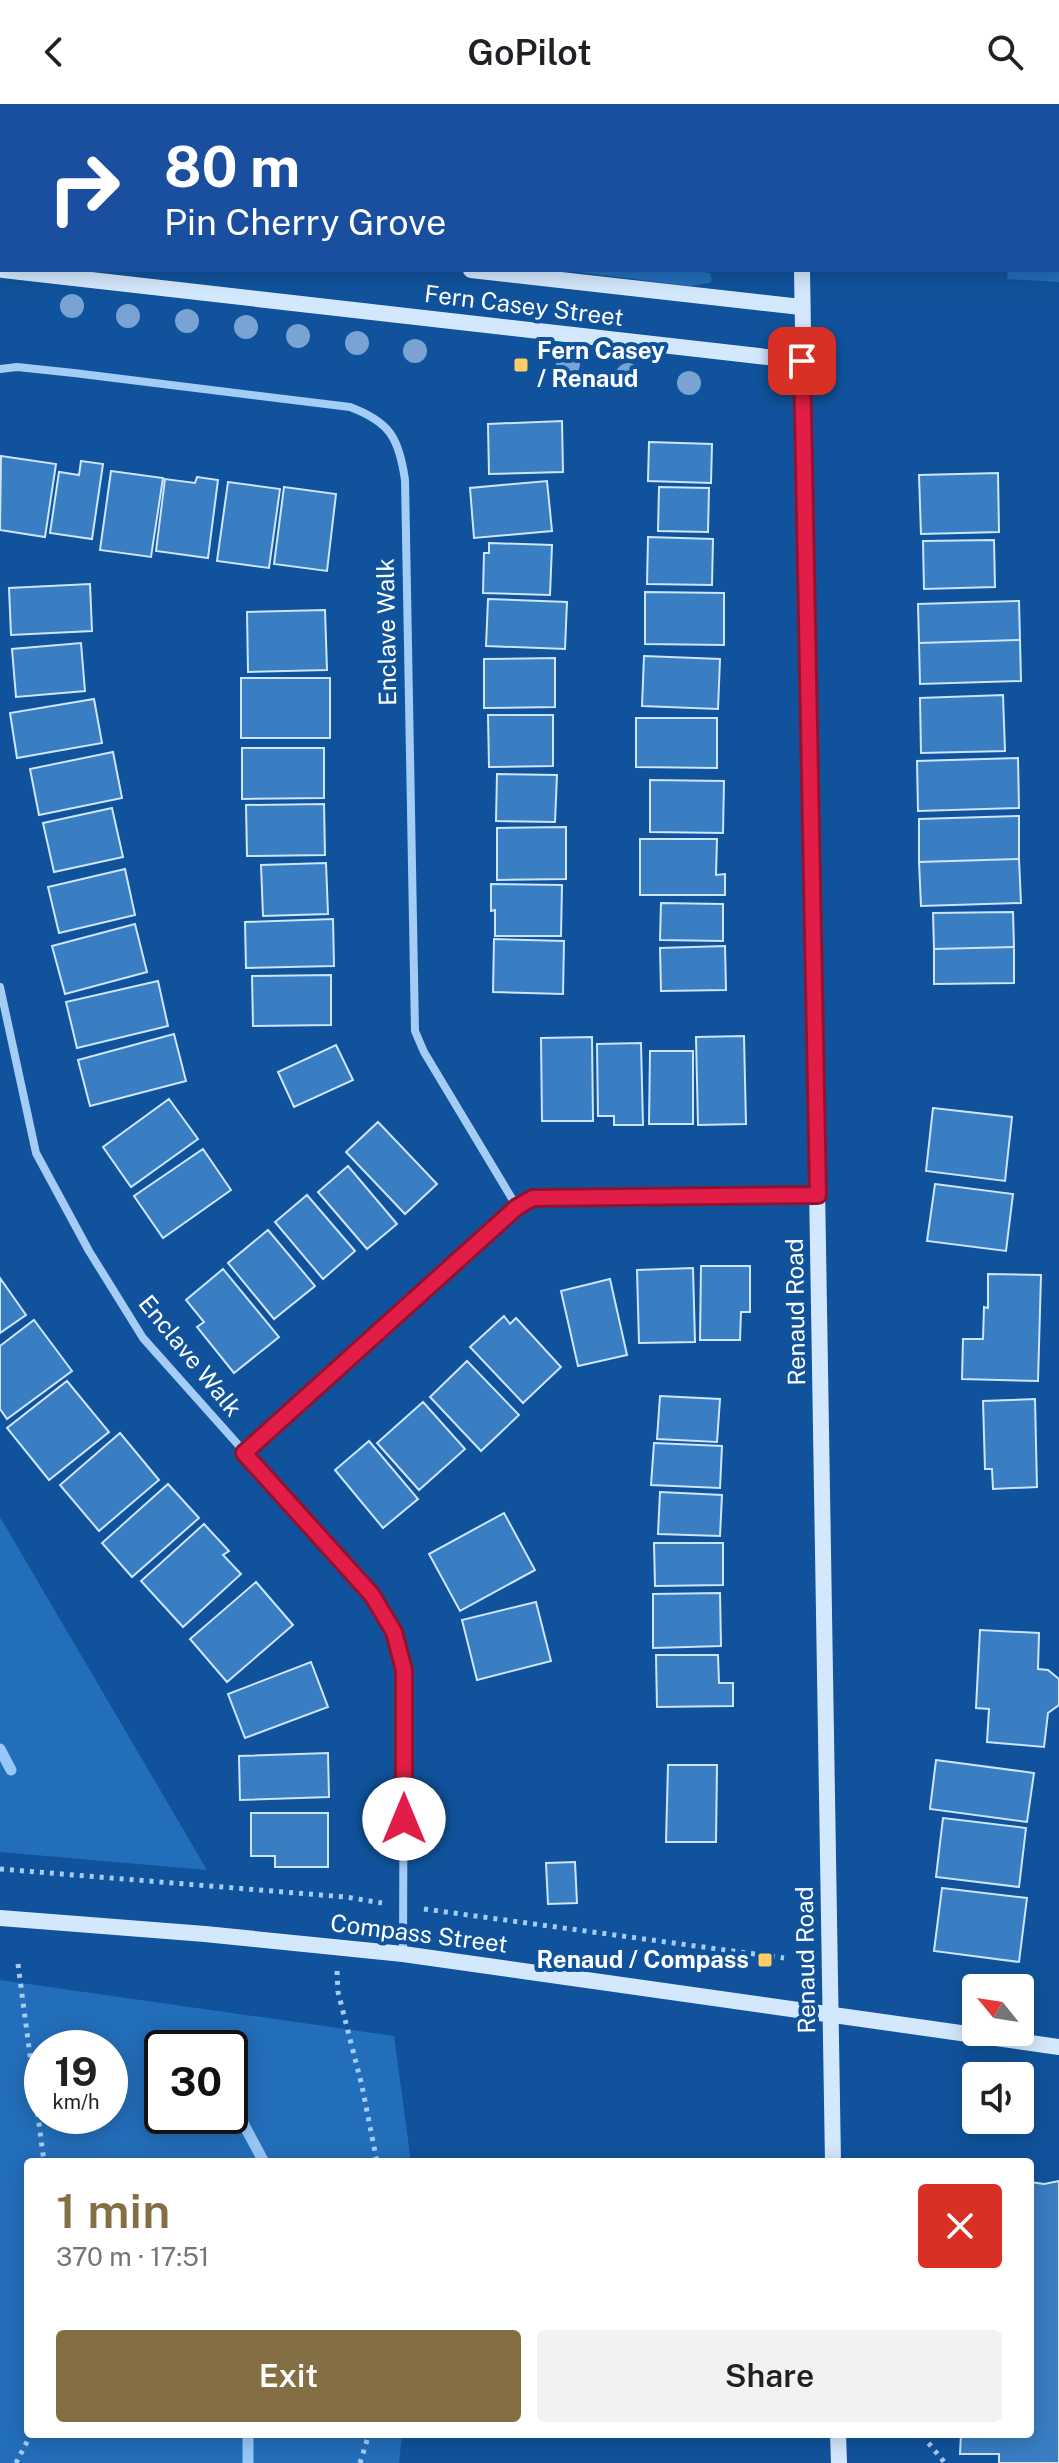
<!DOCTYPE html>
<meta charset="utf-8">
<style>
:root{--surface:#fff;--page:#f2f2f2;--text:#202124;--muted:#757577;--accent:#846e43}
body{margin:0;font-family:"Public Sans",sans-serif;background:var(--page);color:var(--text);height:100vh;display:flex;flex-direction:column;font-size:30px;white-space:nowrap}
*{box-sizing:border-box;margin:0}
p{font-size:26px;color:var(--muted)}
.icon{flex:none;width:44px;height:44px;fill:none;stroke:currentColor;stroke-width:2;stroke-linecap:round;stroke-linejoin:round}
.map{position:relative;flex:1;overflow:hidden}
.side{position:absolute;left:24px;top:2054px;width:1010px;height:280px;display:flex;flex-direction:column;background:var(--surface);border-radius:8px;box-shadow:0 4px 20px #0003}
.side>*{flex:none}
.top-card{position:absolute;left:0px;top:0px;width:1060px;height:168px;box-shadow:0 4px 20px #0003;background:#1a4fa0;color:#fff;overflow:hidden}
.needle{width:52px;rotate:300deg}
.controls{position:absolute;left:962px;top:1870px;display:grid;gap:16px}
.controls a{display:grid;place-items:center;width:72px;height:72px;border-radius:8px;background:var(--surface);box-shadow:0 4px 20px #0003;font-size:40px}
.speed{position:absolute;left:24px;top:1926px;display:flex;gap:16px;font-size:40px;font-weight:700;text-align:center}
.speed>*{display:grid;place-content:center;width:104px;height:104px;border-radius:50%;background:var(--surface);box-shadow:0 4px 20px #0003;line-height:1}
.speed small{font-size:20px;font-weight:400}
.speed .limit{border:4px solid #111;border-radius:12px;background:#fff;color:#111}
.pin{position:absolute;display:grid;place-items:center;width:68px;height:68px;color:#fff;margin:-34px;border-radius:16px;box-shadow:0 4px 12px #0006}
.me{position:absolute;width:88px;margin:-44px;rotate:0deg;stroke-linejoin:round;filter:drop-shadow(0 0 6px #0008)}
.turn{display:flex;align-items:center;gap:28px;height:168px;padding:0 32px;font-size:36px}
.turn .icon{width:104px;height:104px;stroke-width:2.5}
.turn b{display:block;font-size:56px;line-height:68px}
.round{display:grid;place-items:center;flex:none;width:84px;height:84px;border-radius:8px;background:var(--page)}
.overview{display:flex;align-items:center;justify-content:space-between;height:136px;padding:0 32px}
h1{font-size:48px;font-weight:600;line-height:60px;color:var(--accent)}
.action{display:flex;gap:16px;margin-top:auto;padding:16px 32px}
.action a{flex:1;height:92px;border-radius:8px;background:var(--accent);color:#fff;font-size:32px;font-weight:600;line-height:92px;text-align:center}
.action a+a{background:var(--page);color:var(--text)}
header{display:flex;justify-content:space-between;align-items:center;height:104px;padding:0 32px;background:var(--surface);font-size:36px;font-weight:600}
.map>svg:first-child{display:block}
</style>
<header><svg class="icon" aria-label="back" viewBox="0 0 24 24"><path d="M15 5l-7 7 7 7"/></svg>GoPilot<svg class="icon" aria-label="search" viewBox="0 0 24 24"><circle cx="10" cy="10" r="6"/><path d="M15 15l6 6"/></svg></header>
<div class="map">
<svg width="1059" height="2359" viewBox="0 0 1059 2359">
<rect width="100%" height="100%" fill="#10539c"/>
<!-- green -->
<path fill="#236eba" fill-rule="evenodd" d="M 1010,0 L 1059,0 L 1059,178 L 1007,175 L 1008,166 L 1058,166 L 1058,2 Z
M 561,166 L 683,166 L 710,169 L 712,176 L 709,179 L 690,182 Z
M 0,1413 L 207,1766 L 0,1748 Z
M 0,1876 L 394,1932 L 411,2058 L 28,2058 L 28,2330 L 402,2330 L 399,2359 L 0,2359 ZM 110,1944 L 110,2012 L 42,2012 L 42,1944 ZM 162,1944 L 230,1944 L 230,2012 L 162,2012 Z"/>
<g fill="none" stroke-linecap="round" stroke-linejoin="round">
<!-- stream -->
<path stroke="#96c8f8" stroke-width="11" d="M 0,1645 L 11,1666
M 230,1995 L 264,2058
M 248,2359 L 248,2330"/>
</g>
<!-- building -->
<path fill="#397dc3" stroke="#cde5fe" stroke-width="2" d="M 76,0 L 281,0 L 76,2 Z
M 281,0 L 570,0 L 281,2 Z
M 926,0 L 999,0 L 926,2 Z
M 562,317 L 563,368 L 489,370 L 488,320 Z
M 649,338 L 712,340 L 711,379 L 648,377 Z
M 1,352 L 56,360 L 45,433 L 0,426 Z
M 81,357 L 103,360 L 92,435 L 50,429 L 59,368 L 79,371 Z
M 111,367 L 163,374 L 151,453 L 100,446 Z
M 998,369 L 999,428 L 921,430 L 919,371 Z
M 197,373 L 218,376 L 208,454 L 156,447 L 165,375 L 195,379 Z
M 547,377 L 552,427 L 474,434 L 470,384 Z
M 228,378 L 280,385 L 269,464 L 217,457 Z
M 284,383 L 336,390 L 327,467 L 274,460 Z
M 659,383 L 709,384 L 708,428 L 658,427 Z
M 648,433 L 713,435 L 712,481 L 647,480 Z
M 994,436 L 995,483 L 924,485 L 923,437 Z
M 489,439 L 552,441 L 550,491 L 483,489 L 484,449 L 489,449 Z
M 90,480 L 92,527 L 11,531 L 9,484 Z
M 645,488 L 724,489 L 724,541 L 645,540 Z
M 488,495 L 567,498 L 565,545 L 486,542 Z
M 1019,497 L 1020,536 L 919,539 L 918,500 Z
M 325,506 L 327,566 L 248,568 L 247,508 Z
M 1020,536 L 1021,577 L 920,580 L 919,539 Z
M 81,539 L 85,587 L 16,593 L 12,545 Z
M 644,552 L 720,555 L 718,605 L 642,602 Z
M 555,554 L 555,603 L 484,604 L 484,555 Z
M 241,574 L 330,574 L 330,634 L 241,634 Z
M 1003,591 L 1005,647 L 921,649 L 920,594 Z
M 94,595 L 102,639 L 17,654 L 10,609 Z
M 488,611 L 553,611 L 553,662 L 489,663 Z
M 636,614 L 717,614 L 717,664 L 636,663 Z
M 242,644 L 324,644 L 324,694 L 242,695 Z
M 113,648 L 122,694 L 39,711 L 30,665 Z
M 1018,654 L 1019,704 L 918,707 L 917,657 Z
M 497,670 L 557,671 L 555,718 L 496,717 Z
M 650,676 L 724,677 L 723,729 L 650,728 Z
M 324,700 L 325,751 L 247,752 L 246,701 Z
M 112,704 L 123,753 L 54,768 L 43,719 Z
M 1019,712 L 1019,755 L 919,758 L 919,715 Z
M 566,723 L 566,775 L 497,776 L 497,724 Z
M 640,735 L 717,735 L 716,771 L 725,770 L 725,791 L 640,791 Z
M 1019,755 L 1021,799 L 921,802 L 919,758 Z
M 326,759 L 328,810 L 263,812 L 261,761 Z
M 125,765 L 135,811 L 59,829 L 48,783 Z
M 491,780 L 562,781 L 561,832 L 495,832 L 495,806 L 491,807 Z
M 661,799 L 723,800 L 723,837 L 660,836 Z
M 1013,808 L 1014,843 L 934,845 L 933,809 Z
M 333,815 L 334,862 L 246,864 L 245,818 Z
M 135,820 L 147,868 L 65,890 L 52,842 Z
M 494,835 L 564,837 L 563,890 L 493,888 Z
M 725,842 L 726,886 L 661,887 L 660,844 Z
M 1014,843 L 1014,879 L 934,880 L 934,845 Z
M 331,871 L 331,921 L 253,922 L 252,872 Z
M 158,877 L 168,922 L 77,944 L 66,898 Z
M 174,930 L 186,977 L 90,1002 L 78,956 Z
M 744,932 L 746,1020 L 698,1021 L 696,933 Z
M 592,933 L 593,1017 L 542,1017 L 541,934 Z
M 641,939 L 643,1021 L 614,1021 L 614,1012 L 598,1012 L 597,940 Z
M 336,941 L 353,976 L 294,1003 L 278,968 Z
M 650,947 L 693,947 L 693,1020 L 649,1020 Z
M 169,995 L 198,1035 L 131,1083 L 103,1043 Z
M 933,1004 L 1012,1013 L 1005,1077 L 926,1067 Z
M 378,1018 L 437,1080 L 405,1110 L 346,1048 Z
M 203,1045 L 231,1086 L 163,1134 L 134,1092 Z
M 348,1062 L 397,1120 L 367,1145 L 318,1088 Z
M 935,1080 L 1013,1090 L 1006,1147 L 927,1137 Z
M 307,1091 L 355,1147 L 323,1175 L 275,1118 Z
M 268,1126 L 315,1182 L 274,1215 L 228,1159 Z
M 701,1162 L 750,1162 L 750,1208 L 741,1208 L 740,1236 L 700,1236 Z
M 693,1164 L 695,1238 L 639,1239 L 637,1166 Z
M 223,1165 L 279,1233 L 234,1269 L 197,1223 L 204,1218 L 186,1196 Z
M 988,1170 L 1041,1171 L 1038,1277 L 962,1275 L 963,1235 L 983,1235 L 984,1203 L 988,1204 Z
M 0,1174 L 26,1211 L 0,1229 Z
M 610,1175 L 627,1251 L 578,1262 L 561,1187 Z
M 504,1212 L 510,1220 L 516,1214 L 561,1263 L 523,1299 L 470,1243 Z
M 34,1216 L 72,1267 L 7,1315 L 0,1305 L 0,1242 Z
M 467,1257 L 519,1311 L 481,1347 L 430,1293 Z
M 67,1277 L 109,1328 L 49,1376 L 7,1324 Z
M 660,1292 L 720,1295 L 717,1338 L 657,1335 Z
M 1035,1295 L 1037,1383 L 993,1385 L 992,1365 L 985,1365 L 983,1297 Z
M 423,1298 L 465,1345 L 419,1386 L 377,1339 Z
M 120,1329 L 159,1376 L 99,1427 L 60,1381 Z
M 369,1337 L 418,1395 L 383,1424 L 335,1366 Z
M 654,1339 L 722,1342 L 720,1384 L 651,1381 Z
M 168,1380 L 199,1414 L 132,1473 L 102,1439 Z
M 660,1388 L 722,1391 L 720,1432 L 658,1430 Z
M 504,1409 L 535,1466 L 460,1507 L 429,1450 Z
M 204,1420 L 229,1447 L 223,1451 L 241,1470 L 183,1523 L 141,1477 Z
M 654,1439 L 723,1439 L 723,1481 L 655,1482 Z
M 256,1478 L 293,1521 L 227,1578 L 190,1535 Z
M 720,1489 L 721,1542 L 653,1544 L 653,1490 Z
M 536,1498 L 551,1557 L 477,1576 L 462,1516 Z
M 980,1526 L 1039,1529 L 1038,1565 L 1048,1566 L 1059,1575 L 1059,1601 L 1048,1609 L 1044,1643 L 987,1638 L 989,1605 L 976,1604 Z
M 656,1551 L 718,1551 L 719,1579 L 733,1579 L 733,1602 L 657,1603 Z
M 311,1558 L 328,1603 L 245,1634 L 228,1590 Z
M 328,1649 L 329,1693 L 240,1696 L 239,1652 Z
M 936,1656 L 1034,1669 L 1027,1718 L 930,1705 Z
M 668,1661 L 717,1661 L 716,1738 L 666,1738 Z
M 251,1709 L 328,1709 L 328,1763 L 275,1763 L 275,1752 L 251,1752 Z
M 943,1714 L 1026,1724 L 1019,1783 L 936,1773 Z
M 575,1758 L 577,1799 L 548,1800 L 546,1759 Z
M 942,1784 L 1027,1794 L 1019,1858 L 934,1847 Z
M 1059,2077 L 1059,2359 L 999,2359 L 999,2350 L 960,2350 L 961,2330 L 1030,2330 L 1030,2078 L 1044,2080 Z"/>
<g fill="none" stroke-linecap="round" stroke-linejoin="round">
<!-- path -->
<path stroke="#a4ccf5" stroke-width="5" stroke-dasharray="4 6" stroke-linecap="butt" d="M 652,0 L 655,2
M 614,2 L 615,0
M 662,2 L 664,0
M 0,1765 L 346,1793 L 382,1799
M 424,1805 L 784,1854
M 18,1860 L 44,2058
M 337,1867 L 338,1888 L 362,1982 L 377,2058
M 926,2330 L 926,2336 L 945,2359
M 16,2359 L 31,2330
M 360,2359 L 369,2330"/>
<!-- lane -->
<path stroke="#a4ccf5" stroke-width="6" d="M 0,58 L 2,63"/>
<!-- street -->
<path stroke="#a4ccf5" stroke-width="8" d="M 0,265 L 17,263 L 74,269 L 350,303 C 390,318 399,334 405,376 L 415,927 L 424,948 L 517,1103
M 0,883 L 36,1049 L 89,1147 L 143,1234 L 372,1491 L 394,1528 L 404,1566 L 403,1849
M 244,1349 L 517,1103 L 533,1094 L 817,1091"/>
<!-- secondary -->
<path stroke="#d4e8fd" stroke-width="16" d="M 803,2 L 803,0
M 0,111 L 2,111
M 3,166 L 802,257
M 471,166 L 801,203
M 802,166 L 833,2058
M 0,1814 L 205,1830 L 403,1850 L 1059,1943
M 838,2330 L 839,2359"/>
</g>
<!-- trees -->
<g fill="#78a3d2">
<circle cx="72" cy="202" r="12"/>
<circle cx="128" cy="212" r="12"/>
<circle cx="187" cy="217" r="12"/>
<circle cx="246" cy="223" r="12"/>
<circle cx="298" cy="232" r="12"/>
<circle cx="357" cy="239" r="12"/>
<circle cx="415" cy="247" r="12"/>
<circle cx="568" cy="260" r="12"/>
<circle cx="628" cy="271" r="12"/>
<circle cx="689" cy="279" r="12"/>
</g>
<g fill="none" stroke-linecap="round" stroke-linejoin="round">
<!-- route casing -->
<g stroke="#92132f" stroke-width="20">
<path id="route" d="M 404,1715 L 404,1566 L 394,1528 L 372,1491 L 244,1349 L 517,1103 L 533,1094 L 818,1091 L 802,257"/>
</g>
<!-- route -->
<use href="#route" stroke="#e11d48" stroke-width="14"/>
</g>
<!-- markers -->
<g fill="#ffcc68" stroke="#10539c" stroke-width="3">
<rect x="513" y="253" width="16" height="16" rx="4"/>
<rect x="757" y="1848" width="16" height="16" rx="4"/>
</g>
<g text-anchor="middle" stroke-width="8" stroke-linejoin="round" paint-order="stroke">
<!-- street labels -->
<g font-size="24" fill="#fff" stroke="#10539c">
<text transform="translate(524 202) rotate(7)" y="8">Fern Casey Street</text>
<text transform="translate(387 528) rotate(-91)" y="8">Enclave Walk</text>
<text transform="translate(796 1208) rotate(-91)" y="8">Renaud Road</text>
<text transform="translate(190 1252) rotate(51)" y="8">Enclave Walk</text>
<text transform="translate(419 1830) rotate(7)" y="8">Compass Street</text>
<text transform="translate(806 1856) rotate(-91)" y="8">Renaud Road</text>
</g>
<!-- poi labels -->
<g font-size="24" font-weight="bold" fill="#fff" stroke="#10539c" text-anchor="start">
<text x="537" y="255">Fern Casey<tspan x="537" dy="28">/ Renaud</tspan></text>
<text x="749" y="1864" text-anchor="end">Renaud / Compass</text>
</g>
</g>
</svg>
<div class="controls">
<a><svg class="needle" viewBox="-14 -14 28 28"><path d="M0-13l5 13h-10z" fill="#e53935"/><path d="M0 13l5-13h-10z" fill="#757577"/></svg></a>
<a><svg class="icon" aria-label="sound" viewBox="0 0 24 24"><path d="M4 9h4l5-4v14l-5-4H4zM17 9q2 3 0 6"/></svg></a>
</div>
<div class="speed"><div>19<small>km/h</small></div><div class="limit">30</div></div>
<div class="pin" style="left:802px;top:257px;background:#d93025"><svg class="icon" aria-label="arrive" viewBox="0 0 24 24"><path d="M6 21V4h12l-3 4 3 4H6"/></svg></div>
<svg class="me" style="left:404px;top:1715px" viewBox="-20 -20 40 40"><circle r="19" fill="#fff"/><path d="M0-13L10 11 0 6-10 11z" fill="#e11d48"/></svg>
<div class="top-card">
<div class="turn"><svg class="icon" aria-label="right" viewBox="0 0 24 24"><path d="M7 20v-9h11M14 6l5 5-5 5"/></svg><div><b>80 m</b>Pin Cherry Grove</div></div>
</div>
<section class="side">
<div class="overview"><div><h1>1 min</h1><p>370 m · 17:51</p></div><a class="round" style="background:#d93025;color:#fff"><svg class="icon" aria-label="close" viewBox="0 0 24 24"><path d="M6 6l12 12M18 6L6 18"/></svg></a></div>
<div class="action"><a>Exit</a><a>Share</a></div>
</section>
</div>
